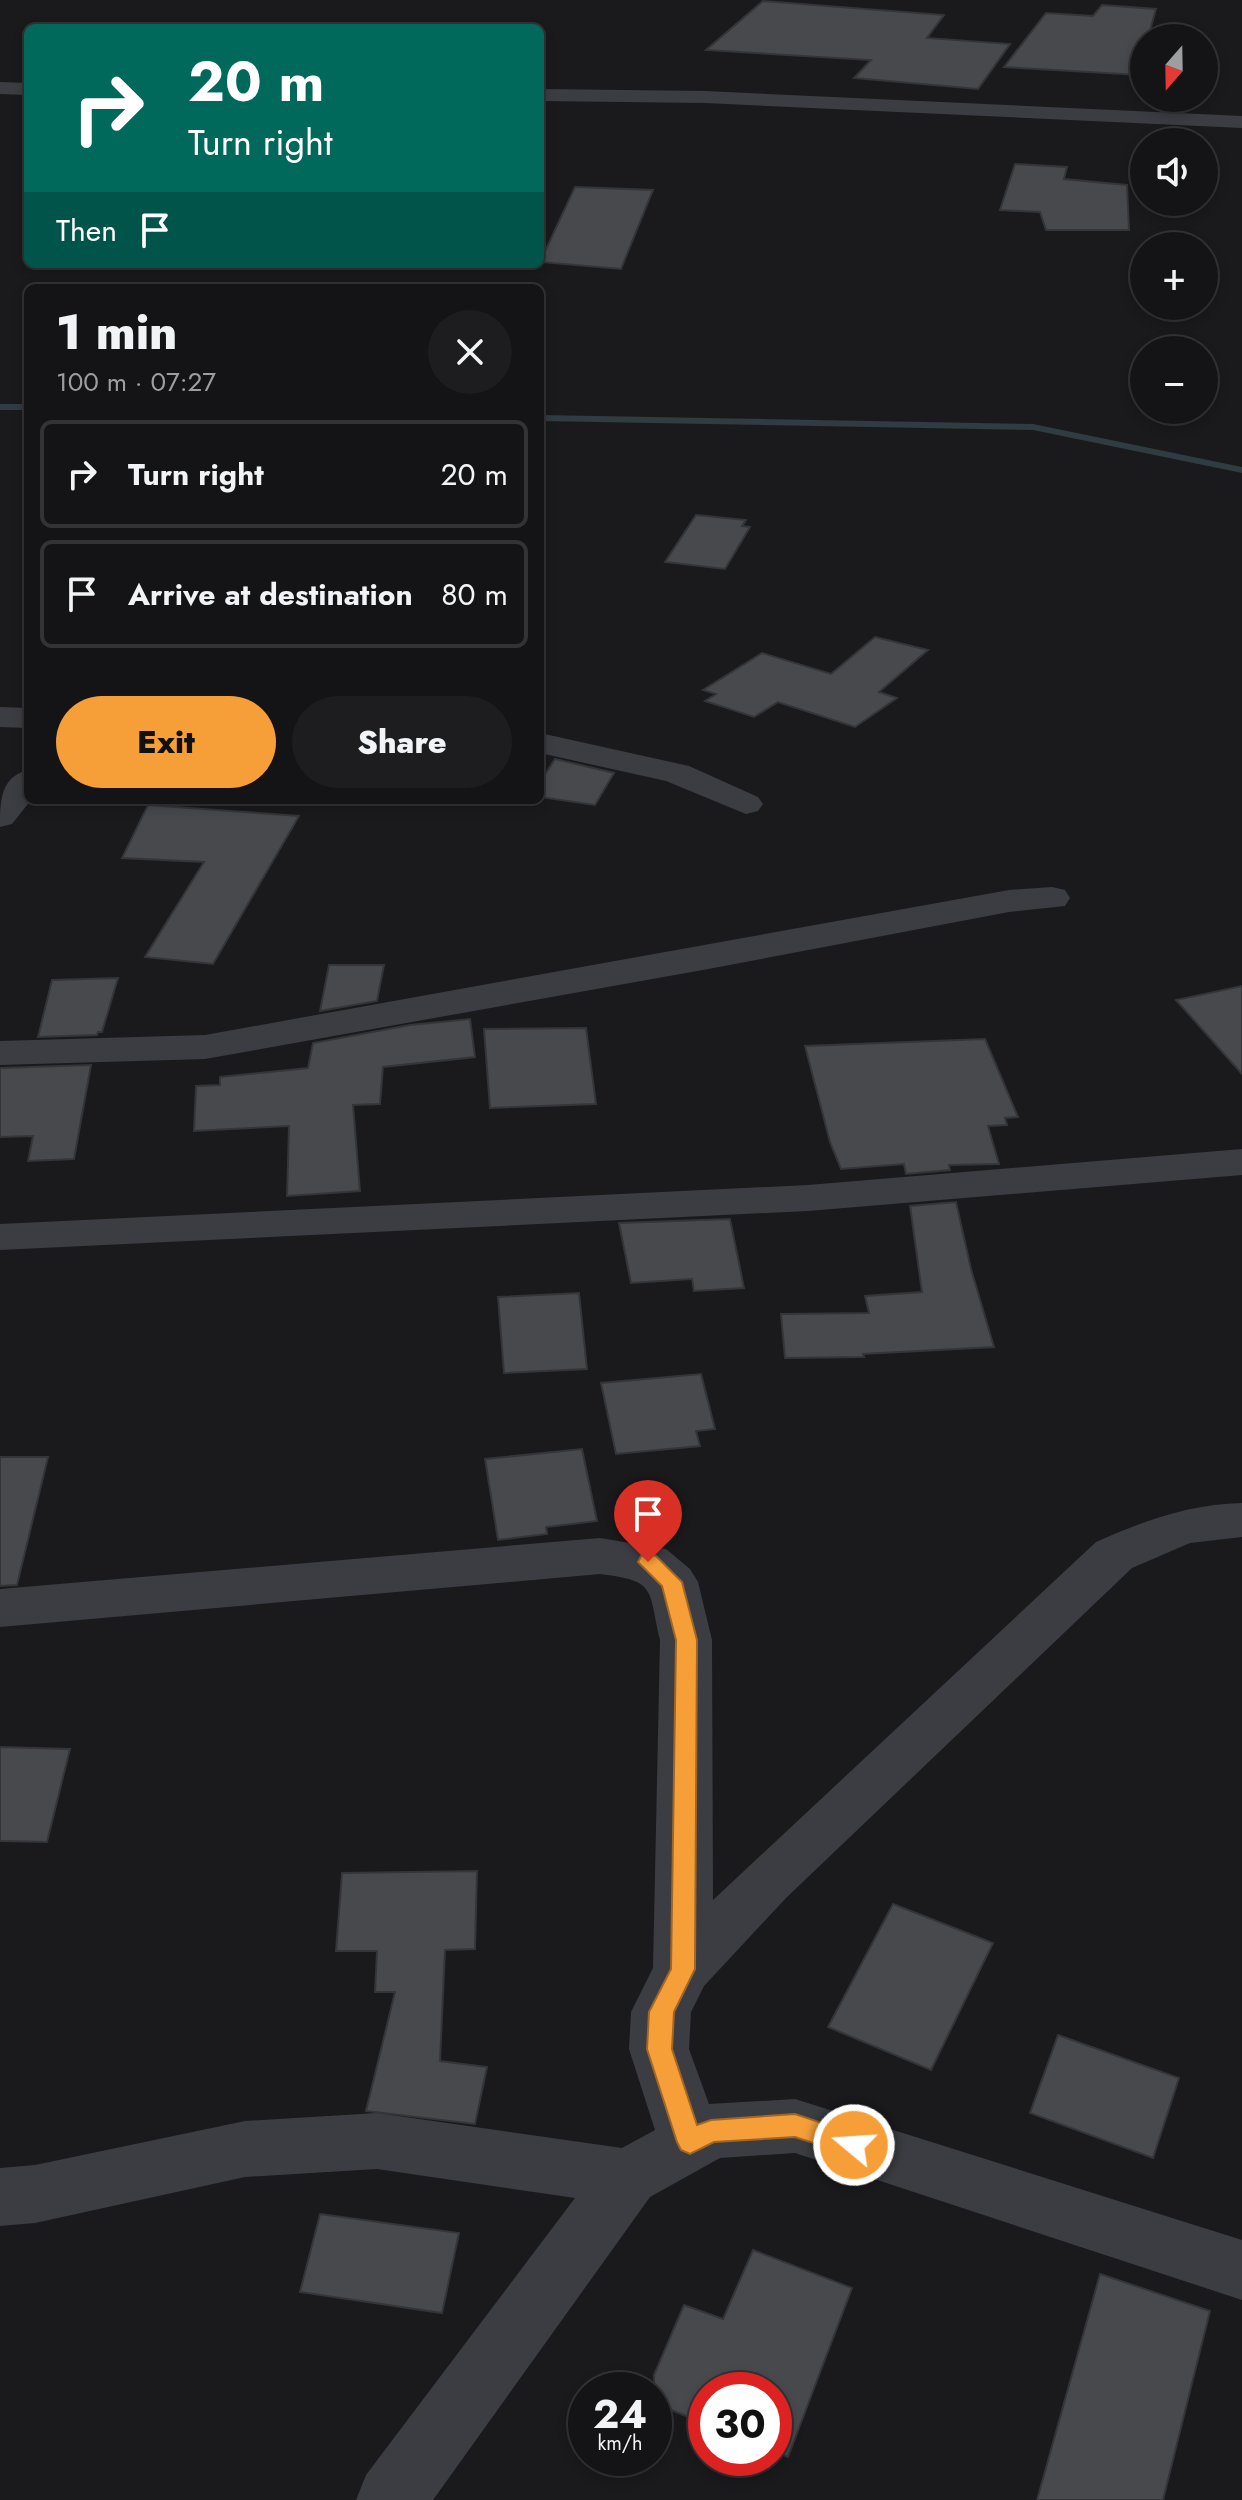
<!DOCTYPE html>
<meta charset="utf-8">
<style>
:root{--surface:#141416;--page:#1d1d1f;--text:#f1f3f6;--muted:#9d9ea1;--line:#333335;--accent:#f69f39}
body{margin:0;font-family:Jost,sans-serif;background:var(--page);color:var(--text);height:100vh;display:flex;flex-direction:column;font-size:30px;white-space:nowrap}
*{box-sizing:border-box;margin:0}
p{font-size:26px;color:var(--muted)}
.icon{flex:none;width:44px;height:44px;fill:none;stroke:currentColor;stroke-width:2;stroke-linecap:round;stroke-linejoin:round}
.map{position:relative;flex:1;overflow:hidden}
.panel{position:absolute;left:24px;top:284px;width:520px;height:520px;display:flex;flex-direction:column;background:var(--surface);border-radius:12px;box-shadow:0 4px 12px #0003,0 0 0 2px var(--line)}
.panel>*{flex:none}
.hud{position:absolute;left:24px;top:24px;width:520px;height:244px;border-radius:12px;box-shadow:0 4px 12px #0003,0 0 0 2px var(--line);background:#00695c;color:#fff;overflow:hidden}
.needle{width:52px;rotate:200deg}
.controls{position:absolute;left:1130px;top:24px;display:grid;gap:16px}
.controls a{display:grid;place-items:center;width:88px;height:88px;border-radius:50%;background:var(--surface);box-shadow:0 4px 12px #0003,0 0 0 2px var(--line);font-size:40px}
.speed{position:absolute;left:568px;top:2372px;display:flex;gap:16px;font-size:40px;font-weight:700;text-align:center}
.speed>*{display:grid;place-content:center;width:104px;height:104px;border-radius:50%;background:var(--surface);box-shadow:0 4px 12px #0003,0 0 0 2px var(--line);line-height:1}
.speed small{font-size:20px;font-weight:400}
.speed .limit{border:12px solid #d22;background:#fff;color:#111}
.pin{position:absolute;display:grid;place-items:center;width:68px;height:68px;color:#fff;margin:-82px -34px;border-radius:50% 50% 50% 0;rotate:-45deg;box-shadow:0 0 8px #0007}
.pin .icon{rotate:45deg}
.me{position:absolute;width:88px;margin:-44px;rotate:288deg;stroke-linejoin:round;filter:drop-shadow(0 0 6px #0008)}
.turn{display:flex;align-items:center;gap:28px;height:168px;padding:0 32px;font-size:36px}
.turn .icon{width:104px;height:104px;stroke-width:2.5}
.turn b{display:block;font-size:56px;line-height:68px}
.then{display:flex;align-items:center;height:76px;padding:0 32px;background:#0003;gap:16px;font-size:30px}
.round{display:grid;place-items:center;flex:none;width:84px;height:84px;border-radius:42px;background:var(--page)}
.head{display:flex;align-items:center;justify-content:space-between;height:136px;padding:0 32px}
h1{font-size:48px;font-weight:800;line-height:60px}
.primary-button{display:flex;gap:16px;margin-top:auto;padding:16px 32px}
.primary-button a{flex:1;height:92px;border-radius:48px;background:var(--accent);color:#111;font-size:32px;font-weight:800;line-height:92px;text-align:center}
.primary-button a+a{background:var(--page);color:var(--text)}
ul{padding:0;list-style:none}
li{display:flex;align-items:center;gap:24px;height:108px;margin:0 16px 12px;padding:0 16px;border:4px solid var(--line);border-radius:12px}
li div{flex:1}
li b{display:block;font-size:30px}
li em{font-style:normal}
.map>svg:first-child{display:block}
</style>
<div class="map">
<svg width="1242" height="2500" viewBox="0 0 1242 2500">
<rect width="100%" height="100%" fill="#1a1a1d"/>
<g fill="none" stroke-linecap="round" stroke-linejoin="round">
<!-- stream -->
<path fill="#2f3c41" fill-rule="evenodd" d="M 0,404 L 28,404 L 28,410 L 0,410 Z
M 540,415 L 1033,424 L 1242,467 L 1242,473 L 1033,430 L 540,421 Z"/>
</g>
<!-- building -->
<path fill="#47494d" stroke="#343539" stroke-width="2" d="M 763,1 L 944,15 L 927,38 L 1010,44 L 978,89 L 854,78 L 871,60 L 706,50 Z
M 1102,5 L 1156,9 L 1148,38 L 1144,38 L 1139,75 L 1004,67 L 1046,13 L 1093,16 Z
M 1015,164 L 1067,167 L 1064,179 L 1127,185 L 1129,230 L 1046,230 L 1040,212 L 1000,210 Z
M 575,187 L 653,190 L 621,269 L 540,262 Z
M 696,515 L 746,520 L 742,526 L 750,527 L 725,569 L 665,562 Z
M 875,637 L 928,650 L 879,692 L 897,698 L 855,727 L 778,702 L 754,717 L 705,701 L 716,694 L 703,690 L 762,653 L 831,674 Z
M 555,759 L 614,773 L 595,805 L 540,797 L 540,782 Z
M 148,805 L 299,816 L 213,964 L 145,957 L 204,862 L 122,858 Z
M 329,965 L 384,965 L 377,1001 L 320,1011 Z
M 118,978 L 102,1032 L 98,1032 L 97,1035 L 38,1037 L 52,980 Z
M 1242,986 L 1242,1074 L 1176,1000 Z
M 470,1019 L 475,1057 L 383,1067 L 380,1104 L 353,1105 L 360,1191 L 287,1196 L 289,1126 L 194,1131 L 196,1086 L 220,1085 L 220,1077 L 308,1068 L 313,1043 L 410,1025 Z
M 586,1028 L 596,1104 L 490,1108 L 484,1029 Z
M 985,1039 L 1018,1117 L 1005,1118 L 1007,1125 L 988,1126 L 999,1164 L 949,1165 L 950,1170 L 906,1174 L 904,1164 L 841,1169 L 830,1142 L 805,1046 Z
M 91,1065 L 74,1159 L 28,1161 L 33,1136 L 0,1137 L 0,1068 Z
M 956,1202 L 971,1269 L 994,1347 L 863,1354 L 864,1357 L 785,1358 L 781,1314 L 869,1313 L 865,1296 L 922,1292 L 910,1206 Z
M 730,1219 L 744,1288 L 694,1291 L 692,1279 L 631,1283 L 619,1223 Z
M 579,1293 L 587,1369 L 504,1373 L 498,1297 Z
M 701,1374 L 715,1429 L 696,1431 L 700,1446 L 616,1454 L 601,1383 Z
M 582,1449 L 597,1521 L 546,1527 L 547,1534 L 498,1540 L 485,1459 Z
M 0,1457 L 48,1457 L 17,1585 L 0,1586 Z
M 0,1747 L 70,1749 L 47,1842 L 0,1841 Z
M 477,1871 L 475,1949 L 445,1950 L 440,2061 L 487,2067 L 475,2124 L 366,2111 L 395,1992 L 375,1992 L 377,1951 L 336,1951 L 342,1873 Z
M 893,1904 L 993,1943 L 931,2070 L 828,2027 Z
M 1058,2035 L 1179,2078 L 1153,2158 L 1030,2113 Z
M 320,2214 L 459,2233 L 442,2313 L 300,2292 Z
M 753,2250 L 852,2288 L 788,2457 L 774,2451 L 774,2390 L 706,2390 L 706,2424 L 654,2403 L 654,2375 L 684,2305 L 723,2319 Z
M 1100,2274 L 1210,2311 L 1163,2500 L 1037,2500 Z"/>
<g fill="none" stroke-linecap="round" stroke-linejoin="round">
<!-- street -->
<path fill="#3b3d42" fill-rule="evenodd" d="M 0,82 L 28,83 L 28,95 L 0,94 Z
M 540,89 L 705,91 L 1242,116 L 1242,128 L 705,103 L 540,101 Z
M 0,707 L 28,708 L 28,728 L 0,727 Z
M 540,733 L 689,766 L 758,797 L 763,804 L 758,811 L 746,814 L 666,781 L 540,753 Z
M 28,770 L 28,800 L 31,800 L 12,824 L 0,827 C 0,802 0,777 28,770 Z
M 1052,887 L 1065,890 L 1070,898 L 1065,906 L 1009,912 L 703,970 L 205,1059 L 0,1065 L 0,1041 L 205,1035 L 1009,890 Z
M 1242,1149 L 1242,1175 L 808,1211 L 0,1250 L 0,1224 L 808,1185 Z
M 1242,1503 L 1242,1537 L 1190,1543 L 1132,1568 L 786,1898 L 704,1986 L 691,2012 L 689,2049 L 709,2104 L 795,2099 L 1242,2240 L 1242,2300 L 795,2153 L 720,2158 L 650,2197 L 433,2500 L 356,2500 L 366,2475 L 575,2198 L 377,2169 L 245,2177 L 35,2223 L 0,2226 L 0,2168 L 35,2165 L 245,2121 L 377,2113 L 622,2148 L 655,2130 L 629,2049 L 631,2012 L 653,1968 L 660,1640 C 648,1588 657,1581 600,1574 L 0,1627 L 0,1589 L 600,1538 L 666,1549 L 690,1569 L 698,1582 L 712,1640 L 713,1900 L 1096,1542 C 1143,1521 1190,1504 1242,1503 Z"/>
</g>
<!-- route -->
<path fill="#f69f39" stroke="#a06725" stroke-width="2" d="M 648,1554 L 656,1556 L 682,1582 L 697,1640 L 695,1969 L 674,2012 L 672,2049 L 697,2125 L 711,2120 L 795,2114 L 864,2137 L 867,2145 L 864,2153 L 854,2156 L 795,2137 L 714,2142 L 690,2154 L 681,2150 L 677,2142 L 647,2049 L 649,2012 L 671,1969 L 676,1640 L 662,1586 L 638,1562 L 641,1556 Z"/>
</svg>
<div class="controls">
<a><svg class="needle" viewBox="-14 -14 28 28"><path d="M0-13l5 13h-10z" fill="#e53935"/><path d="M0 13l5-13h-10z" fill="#9d9ea1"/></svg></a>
<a><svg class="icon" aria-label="sound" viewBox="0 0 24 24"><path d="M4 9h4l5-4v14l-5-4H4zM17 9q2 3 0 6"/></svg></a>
<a>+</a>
<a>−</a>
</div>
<div class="speed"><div>24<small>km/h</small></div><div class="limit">30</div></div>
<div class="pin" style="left:648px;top:1562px;background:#d93025"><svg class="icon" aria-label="arrive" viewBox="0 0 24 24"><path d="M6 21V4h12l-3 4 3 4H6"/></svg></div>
<svg class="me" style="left:854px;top:2145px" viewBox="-20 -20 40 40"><circle r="17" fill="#f69f39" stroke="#fff" stroke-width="3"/><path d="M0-11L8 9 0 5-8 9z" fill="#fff"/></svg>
<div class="hud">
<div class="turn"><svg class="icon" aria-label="right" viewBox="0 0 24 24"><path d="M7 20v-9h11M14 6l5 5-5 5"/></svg><div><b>20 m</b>Turn right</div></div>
<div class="then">Then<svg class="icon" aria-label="arrive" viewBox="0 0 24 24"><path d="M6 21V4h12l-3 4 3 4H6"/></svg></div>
</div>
<section class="panel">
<div class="head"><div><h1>1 min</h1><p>100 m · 07:27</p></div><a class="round"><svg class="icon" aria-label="close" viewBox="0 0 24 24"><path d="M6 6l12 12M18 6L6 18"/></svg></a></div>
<ul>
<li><svg class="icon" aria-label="right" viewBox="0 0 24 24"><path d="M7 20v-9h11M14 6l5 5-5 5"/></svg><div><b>Turn right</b></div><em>20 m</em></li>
<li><svg class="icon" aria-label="arrive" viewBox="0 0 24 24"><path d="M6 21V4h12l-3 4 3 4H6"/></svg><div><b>Arrive at destination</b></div><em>80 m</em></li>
</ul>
<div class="primary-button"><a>Exit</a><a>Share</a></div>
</section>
</div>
